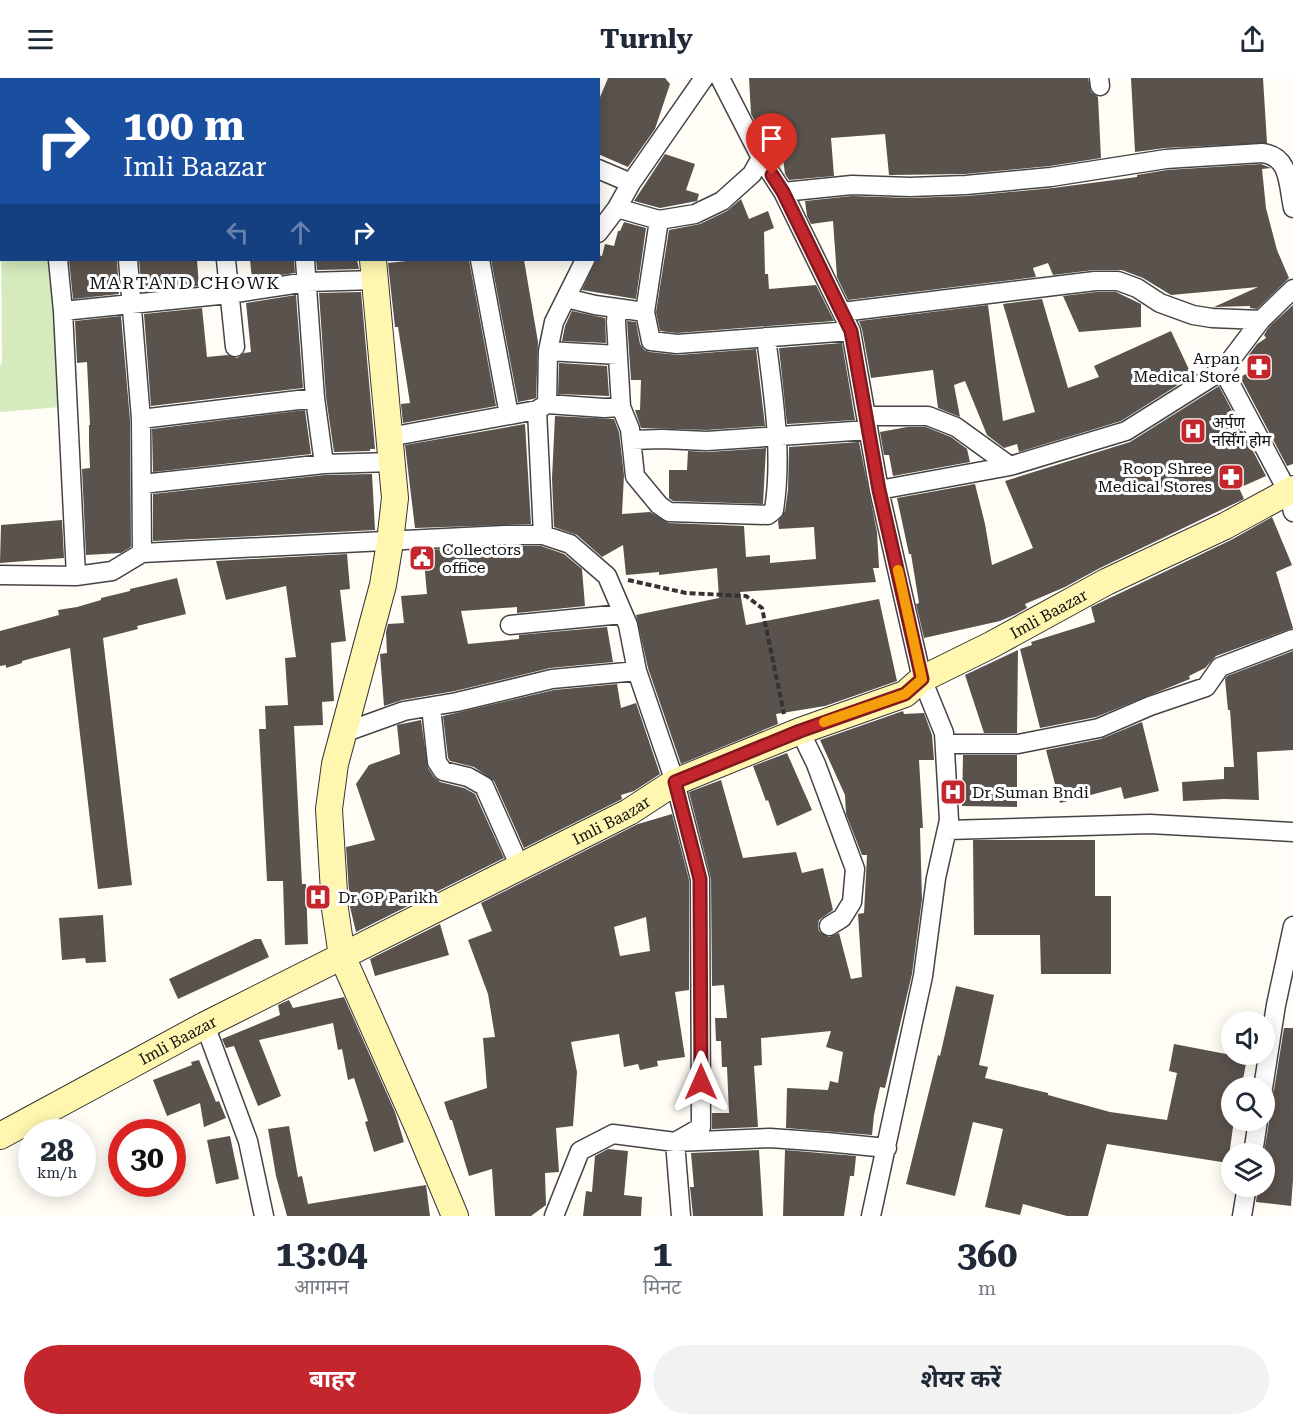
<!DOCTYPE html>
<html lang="hi">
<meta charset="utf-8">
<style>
:root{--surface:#fff;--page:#f2f2f3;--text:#1f2937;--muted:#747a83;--accent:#c4262e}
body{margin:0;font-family:"Roboto Serif","Noto Sans Devanagari",serif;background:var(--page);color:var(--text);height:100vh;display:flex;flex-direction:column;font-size:22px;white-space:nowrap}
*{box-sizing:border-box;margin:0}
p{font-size:20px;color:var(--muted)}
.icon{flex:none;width:33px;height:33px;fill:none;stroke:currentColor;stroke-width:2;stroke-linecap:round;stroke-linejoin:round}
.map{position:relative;height:1138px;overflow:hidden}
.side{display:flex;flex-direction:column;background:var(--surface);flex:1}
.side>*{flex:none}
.top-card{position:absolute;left:0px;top:0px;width:600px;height:183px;box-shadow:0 3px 15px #0003;background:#1a4fa0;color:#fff;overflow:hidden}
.tools{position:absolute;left:1221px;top:933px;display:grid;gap:12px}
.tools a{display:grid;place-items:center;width:54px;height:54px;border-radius:50%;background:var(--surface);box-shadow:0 3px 15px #0003;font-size:30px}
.speed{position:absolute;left:18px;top:1041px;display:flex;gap:12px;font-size:30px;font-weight:700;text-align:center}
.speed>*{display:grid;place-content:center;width:78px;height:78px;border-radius:50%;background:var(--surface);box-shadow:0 3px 15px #0003;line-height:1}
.speed small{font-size:15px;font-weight:400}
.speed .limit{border:9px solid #d22;background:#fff;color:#111}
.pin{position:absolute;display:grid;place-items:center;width:51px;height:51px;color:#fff;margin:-62px -26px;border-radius:50% 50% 50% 0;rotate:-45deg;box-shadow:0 0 6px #0007}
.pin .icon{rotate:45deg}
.me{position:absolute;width:66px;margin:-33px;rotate:0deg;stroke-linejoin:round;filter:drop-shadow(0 0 4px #0008)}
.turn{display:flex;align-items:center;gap:21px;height:126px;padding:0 24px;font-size:27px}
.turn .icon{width:78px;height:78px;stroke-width:2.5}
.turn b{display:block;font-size:42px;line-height:51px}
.lanes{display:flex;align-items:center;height:57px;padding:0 24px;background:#0003;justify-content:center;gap:30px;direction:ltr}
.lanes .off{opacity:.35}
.eta{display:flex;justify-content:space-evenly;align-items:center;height:102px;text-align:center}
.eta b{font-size:36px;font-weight:700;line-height:42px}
.action{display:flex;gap:12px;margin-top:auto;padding:12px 24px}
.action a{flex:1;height:69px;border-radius:36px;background:var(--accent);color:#fff;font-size:24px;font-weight:700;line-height:69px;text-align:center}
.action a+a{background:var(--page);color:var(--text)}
header{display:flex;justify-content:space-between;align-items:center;height:78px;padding:0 24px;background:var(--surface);font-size:27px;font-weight:700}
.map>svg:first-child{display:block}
</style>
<header><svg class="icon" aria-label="menu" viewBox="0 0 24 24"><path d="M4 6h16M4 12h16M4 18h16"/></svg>Turnly<svg class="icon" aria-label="share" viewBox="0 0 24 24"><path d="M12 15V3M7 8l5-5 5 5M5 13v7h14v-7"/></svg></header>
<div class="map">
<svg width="1293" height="1138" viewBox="0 0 1293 1138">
<rect width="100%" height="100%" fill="#fffdf5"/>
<!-- green -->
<path fill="#d5ebbd" d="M 1,131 L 2,182 L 52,182 L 60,329 L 0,334 L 0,287 L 2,286 Z"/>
<!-- building -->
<path fill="#5a524d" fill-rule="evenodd" d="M 608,0 L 665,0 L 670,6 L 655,51 L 628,89 L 598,76 L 598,24 Z
M 749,0 L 1088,0 L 1091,14 L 1098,19 L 1101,80 L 1050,88 L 965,96 L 889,97 L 885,56 L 831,60 L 834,98 L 789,102 L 785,96 L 779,48 L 758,49 L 751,36 Z
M 1131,0 L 1263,0 L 1267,65 L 1165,70 L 1135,74 Z
M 665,76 L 695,86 L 686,112 L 699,116 L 697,123 L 660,130 L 634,123 Z
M 1261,86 L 1271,90 L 1262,91 L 1266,130 L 1277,172 L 1289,200 L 1257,231 L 1250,230 L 1250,228 L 1214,229 L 1258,209 L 1171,217 L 1143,200 L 1122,192 L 1094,192 L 1053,197 L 1048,185 L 1033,190 L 1036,199 L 848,222 L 837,199 L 833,143 L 811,146 L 807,138 L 805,123 L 852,118 L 910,120 L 967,118 L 1053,110 L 1137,99 L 1137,97 L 1167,92 Z
M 741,121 L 749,141 L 768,133 L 774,150 L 764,154 L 765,196 L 768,196 L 769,211 L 816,207 L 834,243 L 677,255 L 660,253 L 656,234 L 669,152 L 700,146 L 727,133 Z
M 624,144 L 646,150 L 636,221 L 582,212 L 596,182 L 598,182 L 598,177 L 602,178 L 605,166 L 614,168 L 618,153 L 620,153 Z
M 69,182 L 117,182 L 119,216 L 73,221 Z
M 139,182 L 197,182 L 199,208 L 142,214 Z
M 250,182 L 294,182 L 295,195 L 252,201 Z
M 316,182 L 357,182 L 359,191 L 317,192 Z
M 416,182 L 469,182 L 496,328 L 403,345 L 401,326 L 410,325 L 398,249 L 395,249 L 388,185 Z
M 491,182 L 524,182 L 538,264 L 536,320 L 533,321 L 518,324 Z
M 361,214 L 375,371 L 370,371 L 370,373 L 334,374 L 326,319 L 319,215 Z
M 1096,214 L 1116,214 L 1141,226 L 1141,249 L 1079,254 L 1063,218 Z
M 296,217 L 303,310 L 151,328 L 144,236 L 202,230 L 207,279 L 227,277 L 237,280 L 244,275 L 251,274 L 246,225 Z
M 1042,221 L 1068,310 L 1099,299 L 1094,288 L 1171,253 L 1192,298 L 1121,343 L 1019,374 L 1017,366 L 1004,370 L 987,357 L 965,303 L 954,307 L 960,339 L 938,330 L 933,292 L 871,300 L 862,251 L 859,243 L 988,227 L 1003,343 L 1035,334 L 1003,226 Z
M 1293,227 L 1293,386 L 1287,388 L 1240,299 L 1256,291 L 1248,278 L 1257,266 L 1266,260 L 1264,257 L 1269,249 Z
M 572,233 L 605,240 L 606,265 L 562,263 L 565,248 Z
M 121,238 L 130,342 L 131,469 L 121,475 L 86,477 L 82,391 L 90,390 L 89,366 L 89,347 L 90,347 L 87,284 L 77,285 L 75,243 Z
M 627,243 L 636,244 L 640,266 L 644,272 L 650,274 L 678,277 L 756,271 L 765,348 L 707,352 L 641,350 L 635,332 L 640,332 L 641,302 L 631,302 Z
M 842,265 L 855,342 L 787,346 L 779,270 Z
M 559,285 L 607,288 L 609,318 L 558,316 Z
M 1219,308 L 1266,398 L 1239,410 L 1244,421 L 1100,490 L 1065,509 L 1025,526 L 1027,530 L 1016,536 L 1000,543 L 924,560 L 916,526 L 919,525 L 911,476 L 909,476 L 897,420 L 975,406 L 985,446 L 992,487 L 1033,470 L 1005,403 L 1130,364 Z
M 305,332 L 311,376 L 153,394 L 152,351 Z
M 555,338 L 614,341 L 619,354 L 624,397 L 622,436 L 650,434 L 669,445 L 744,448 L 746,479 L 770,477 L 770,485 L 816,481 L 814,449 L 779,451 L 778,443 L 785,433 L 788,412 L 789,369 L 859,364 L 877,454 L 879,490 L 873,490 L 876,504 L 740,514 L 746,547 L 879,521 L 897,603 L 825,628 L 776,636 L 778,646 L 681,686 L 648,590 L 636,537 L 719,520 L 717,490 L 659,497 L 659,494 L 626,497 L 623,467 L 602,479 L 577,457 L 554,449 L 552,400 Z
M 525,346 L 531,446 L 415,450 L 405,367 Z
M 907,349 L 926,349 L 951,359 L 967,371 L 970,384 L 893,398 L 889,377 L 884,377 L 880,354 Z
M 766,370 L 763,426 L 673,423 L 669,420 L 669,392 L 687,392 L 688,373 L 708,374 Z
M 372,396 L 375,452 L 153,463 L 153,416 L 325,397 Z
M 1272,439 L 1292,487 L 1276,494 L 1293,550 L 1216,578 L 1205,590 L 1189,598 L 1190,601 L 1096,639 L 1040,650 L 1020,571 L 1032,567 L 1031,564 L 1095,544 L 1091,529 L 1231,462 Z
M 62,442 L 64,480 L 0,485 L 1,447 Z
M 505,468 L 541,468 L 564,476 L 582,491 L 585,528 L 517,535 L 517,529 L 461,533 L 468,566 L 519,561 L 519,557 L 607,549 L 613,584 L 550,590 L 455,613 L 402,622 L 384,628 L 380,576 L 387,575 L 386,554 L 388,546 L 404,545 L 401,518 L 427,516 L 423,472 Z
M 347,476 L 350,511 L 340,512 L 346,563 L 331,565 L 334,623 L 322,624 L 323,647 L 294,648 L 302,806 L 306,806 L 308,866 L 285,867 L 283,803 L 267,803 L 259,651 L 266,651 L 265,628 L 288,627 L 285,580 L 296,579 L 286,508 L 226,522 L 216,483 Z
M 177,500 L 186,536 L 137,548 L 138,551 L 103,560 L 132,807 L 98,811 L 70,570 L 22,583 L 22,585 L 6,590 L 6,587 L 0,588 L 0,553 L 59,537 L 58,532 L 77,529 L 101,522 L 101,520 L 130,513 L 130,511 Z
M 1018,572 L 1017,655 L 984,655 L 965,597 Z
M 1293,573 L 1293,672 L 1257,674 L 1259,722 L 1224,721 L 1183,723 L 1182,704 L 1224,701 L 1224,689 L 1234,689 L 1230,632 L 1228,632 L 1225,601 L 1227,598 Z
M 617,606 L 621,630 L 636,625 L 660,696 L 634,713 L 621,717 L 622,721 L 524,770 L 494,703 L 474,689 L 450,683 L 448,680 L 443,638 L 554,612 Z
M 903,633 L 904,636 L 924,635 L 932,657 L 934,682 L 919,682 L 923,750 L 920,750 L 922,821 L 912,896 L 885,1010 L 880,1009 L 874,1037 L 872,1057 L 786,1050 L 787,1010 L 828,1012 L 830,1003 L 838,1005 L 843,974 L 826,969 L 831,953 L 761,960 L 762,987 L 754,988 L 758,1049 L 712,1051 L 712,1035 L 729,1035 L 727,989 L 722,989 L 721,963 L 716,963 L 715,940 L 727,940 L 724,907 L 712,908 L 711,801 L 689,714 L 721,702 L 743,780 L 796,774 L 802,795 L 823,790 L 833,832 L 819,842 L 818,848 L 819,853 L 829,859 L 839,855 L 851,901 L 862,899 L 858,836 L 864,835 L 867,777 L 862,777 L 846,736 L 845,717 L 820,662 Z
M 421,642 L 428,690 L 434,699 L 440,704 L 464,710 L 475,716 L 504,780 L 356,854 L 350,829 L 346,769 L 375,762 L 356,706 L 369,687 L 400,676 L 397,647 Z
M 1142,644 L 1159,713 L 1124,721 L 1121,709 L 1060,725 L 1046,672 L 1101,661 Z
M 787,675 L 812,732 L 777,748 L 768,722 L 766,723 L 753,688 Z
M 963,677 L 1017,677 L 1017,729 L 962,728 Z
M 672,736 L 689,802 L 689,912 L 675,914 L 685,979 L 657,983 L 658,988 L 640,992 L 638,986 L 624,989 L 619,956 L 571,964 L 577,994 L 573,1048 L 556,1050 L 559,1094 L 545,1095 L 546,1127 L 531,1138 L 495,1138 L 492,1091 L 469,1098 L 452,1042 L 450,1042 L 444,1024 L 487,1010 L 483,960 L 495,959 L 488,916 L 468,862 L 492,853 L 481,825 L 638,746 ZM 646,839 L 650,873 L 620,878 L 614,849 Z
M 973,762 L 1095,762 L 1095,818 L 1111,818 L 1111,896 L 1041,896 L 1040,857 L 974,857 Z
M 103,837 L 106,884 L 86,885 L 85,880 L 62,882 L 59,840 Z
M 440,846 L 449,877 L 375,898 L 370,881 Z
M 255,861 L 261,861 L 269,879 L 178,921 L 169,901 Z
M 956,908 L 994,917 L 979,987 L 988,989 L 985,1000 L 1048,1015 L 1048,1017 L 1110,1034 L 1167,1042 L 1177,995 L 1169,993 L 1174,966 L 1247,980 L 1242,1007 L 1232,1005 L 1232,1042 L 1234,1042 L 1228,1085 L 1107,1066 L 1088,1138 L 1067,1138 L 1023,1126 L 1020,1137 L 985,1129 L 1003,1051 L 973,1044 L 955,1118 L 906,1106 L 938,977 L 940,978 Z
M 344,919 L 395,1034 L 404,1064 L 374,1074 L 365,1044 L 368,1043 L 354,1000 L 348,1002 L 342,971 L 338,972 L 333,945 L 259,962 L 281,1018 L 258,1028 L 234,968 L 226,970 L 222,961 L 280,937 L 278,927 L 289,922 L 293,930 Z
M 1284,950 L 1293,950 L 1293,1102 L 1291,1128 L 1256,1124 L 1258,1108 L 1264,1108 L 1264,1075 L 1269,1044 L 1267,1036 L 1269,1019 L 1274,1012 Z
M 199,982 L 216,1024 L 219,1023 L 226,1040 L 204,1049 L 200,1025 L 167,1038 L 153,1002 L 192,987 L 191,984 Z
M 289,1048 L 298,1099 L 302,1098 L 308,1126 L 426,1107 L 430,1138 L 287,1138 L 276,1098 L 268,1051 Z
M 230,1058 L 239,1101 L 216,1106 L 207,1062 Z
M 608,1071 L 628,1073 L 624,1117 L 642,1119 L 641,1138 L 583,1138 L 586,1113 L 592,1114 L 595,1078 Z
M 759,1072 L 763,1138 L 693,1138 L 690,1109 L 694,1109 L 691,1075 Z
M 785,1072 L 856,1078 L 854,1098 L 850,1098 L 844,1138 L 783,1138 Z"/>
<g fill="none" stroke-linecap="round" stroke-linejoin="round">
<!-- street casing -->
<g stroke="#444" stroke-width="21">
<path id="street" d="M 102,0 L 102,2
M 430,0 L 430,2
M 720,0 L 761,80 L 783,114 L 851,253 L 879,412 L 922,601 L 944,655 L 949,742 L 936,800 L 923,898 L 871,1138
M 1099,0 L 1100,8
M 510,2 L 511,0
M 598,91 L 631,105
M 783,114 L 852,107 L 910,109 L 966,107 L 1051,99 L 1166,81 L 1262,75 C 1290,78 1288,106 1293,130
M 0,118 L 2,118
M 617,130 L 659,142 L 695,136 L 722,123 L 752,96 L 761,80
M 659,142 L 645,234 L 651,263 L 677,266 L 851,253
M 598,155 L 617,130 L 631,105 L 704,0
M 58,182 L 63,233 L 76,498
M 128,182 L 141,341 L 142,475
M 226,182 L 235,269
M 305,182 L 315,320 L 324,386
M 480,182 L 509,337
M 566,220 L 595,227 L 645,234
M 617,231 L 616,244 L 621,329 L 630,351 L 635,398 L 659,427 L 669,434 L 768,437 L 774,432 C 783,375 773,316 766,259
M 63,233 L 229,216 L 307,204 L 376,202
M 842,234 L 1095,203 L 1118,203 L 1137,210 L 1160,225 L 1193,237 L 1212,240 L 1261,242
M 548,273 L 618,277
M 1223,292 L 1288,414 L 1293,434
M 547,326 L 604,330 L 621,329
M 866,338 L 928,338 L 956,349 L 1010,388 L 1126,353 L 1223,292 L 1261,242 L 1293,211
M 141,341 L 315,320
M 389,359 L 537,332
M 632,362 L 662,361 L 707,363 L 868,352
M 142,406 L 324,386 L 393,384
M 879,412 L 1010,388
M 543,457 L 537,332 L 547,326 L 548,273 L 554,244 L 585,182
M 0,497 L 76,498 L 112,493 L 142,475 L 505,457 L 543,457 L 570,466 L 607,498 L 628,547 L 637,593 L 675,704 L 700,801 L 701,1049 L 675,1064 L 681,1138
M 510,547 L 622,536
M 431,629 L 437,684 L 443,693 L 468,699 L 484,708 L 520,789
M 800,653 L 816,686 L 855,791 L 852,824 L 842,840 L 829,848
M 343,655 L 404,633 L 457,624 L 552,601 L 637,593
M 945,666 L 1018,666 L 1099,650 L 1150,628 L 1206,609 L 1220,589 L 1293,561
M 947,752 L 1150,746 L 1293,754
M 205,947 L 248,1063 L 264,1138
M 1263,1010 L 1276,927 L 1293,848
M 1253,1076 L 1258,1042
M 554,1138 L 580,1073 L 613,1056 L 675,1064 L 770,1060 L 826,1064 L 887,1070
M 1242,1138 L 1247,1108"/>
</g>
<!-- secondary casing -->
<g stroke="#333" stroke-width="28">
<g id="secondary">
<path d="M 356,0 L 356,2"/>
<path d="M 373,182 L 395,420 L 390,464 L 383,507 L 335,686 L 329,731 L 335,831 L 342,878 L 417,1047 L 455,1138"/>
<path id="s1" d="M 0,1058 L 205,947 L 629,734 L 675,704 L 800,653 L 905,616 L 922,601 L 991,567 L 1106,504 L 1225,448 L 1293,411"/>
</g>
</g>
<!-- path -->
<path stroke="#333" stroke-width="4" stroke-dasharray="6 3" stroke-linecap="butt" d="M 628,502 L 686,515 L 746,518 L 762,530 L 784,636"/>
<!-- street -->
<use href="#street" stroke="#fff" stroke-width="18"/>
<!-- secondary -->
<use href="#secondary" stroke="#fff6b0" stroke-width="26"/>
</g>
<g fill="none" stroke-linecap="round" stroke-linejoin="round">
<!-- route casing -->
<g stroke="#7f191e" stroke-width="15">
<path id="route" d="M 701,1004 L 700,801 L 675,704 L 800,653 L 905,616 L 922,601 L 879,412 L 851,253 L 783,114 L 772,97"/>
</g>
<!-- route -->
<use href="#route" stroke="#c4262e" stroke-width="10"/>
<!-- slow -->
<path stroke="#f59e0b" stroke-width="10" d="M 824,644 L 905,616 L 922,601 L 898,492"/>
</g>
<!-- icons -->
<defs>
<g id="pharmacy-square" transform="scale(1.35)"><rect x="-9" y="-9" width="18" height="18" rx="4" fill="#c4262e" stroke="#fff"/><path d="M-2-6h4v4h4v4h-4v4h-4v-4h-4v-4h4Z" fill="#fff"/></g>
<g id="hospital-square" transform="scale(1.35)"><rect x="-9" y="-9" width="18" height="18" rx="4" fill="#c4262e" stroke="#fff"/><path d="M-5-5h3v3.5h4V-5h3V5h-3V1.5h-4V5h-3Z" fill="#fff"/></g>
<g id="civic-square" transform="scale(1.35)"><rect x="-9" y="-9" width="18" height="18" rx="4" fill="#c4262e" stroke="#fff"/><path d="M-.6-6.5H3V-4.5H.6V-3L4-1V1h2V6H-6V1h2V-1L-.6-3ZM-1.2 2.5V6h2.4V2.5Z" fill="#fff"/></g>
</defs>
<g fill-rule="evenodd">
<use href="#pharmacy-square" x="1259" y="289"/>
<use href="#hospital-square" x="1193" y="353"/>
<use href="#pharmacy-square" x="1231" y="399"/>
<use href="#civic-square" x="422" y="480"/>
<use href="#hospital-square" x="953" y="714"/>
<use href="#hospital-square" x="318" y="819"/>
</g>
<g text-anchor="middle" stroke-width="6" stroke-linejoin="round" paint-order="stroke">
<!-- poi labels -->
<g font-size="16" fill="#111" stroke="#fff" text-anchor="start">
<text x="1240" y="286" text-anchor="end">Arpan<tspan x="1240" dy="18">Medical Store</tspan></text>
<text x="1212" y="350">अर्पण<tspan x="1212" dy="18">नर्सिंग होम</tspan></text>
<text x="1212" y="396" text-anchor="end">Roop Shree<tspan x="1212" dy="18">Medical Stores</tspan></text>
<text x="442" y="477">Collectors<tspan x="442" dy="18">office</tspan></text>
<text x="972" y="720">Dr Suman Bndi</text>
<text x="338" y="825">Dr OP Parikh</text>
</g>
<!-- street labels -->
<g font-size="16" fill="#111" stroke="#fff">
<text dy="6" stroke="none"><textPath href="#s1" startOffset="1174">Imli Baazar</textPath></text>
<text dy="6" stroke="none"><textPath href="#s1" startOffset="688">Imli Baazar</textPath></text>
<text dy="6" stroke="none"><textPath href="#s1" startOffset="202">Imli Baazar</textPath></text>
</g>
<!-- neighbourhood labels -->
<g font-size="18" letter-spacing="1.5" fill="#111" stroke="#fff">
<text x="185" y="211">MARTAND CHOWK</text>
</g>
</g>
</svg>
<div class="tools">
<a><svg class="icon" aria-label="sound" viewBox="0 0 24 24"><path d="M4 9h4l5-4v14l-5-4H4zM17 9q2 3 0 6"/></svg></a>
<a><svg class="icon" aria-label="search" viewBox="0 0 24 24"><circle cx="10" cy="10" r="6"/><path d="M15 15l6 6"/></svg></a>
<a><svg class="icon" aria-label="layers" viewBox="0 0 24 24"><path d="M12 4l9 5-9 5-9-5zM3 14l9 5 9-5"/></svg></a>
</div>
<div class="speed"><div>28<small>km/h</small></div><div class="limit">30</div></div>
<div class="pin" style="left:772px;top:97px;background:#d93025"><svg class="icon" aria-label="arrive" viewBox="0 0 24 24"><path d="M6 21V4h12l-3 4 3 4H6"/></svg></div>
<svg class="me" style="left:701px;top:1004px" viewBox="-20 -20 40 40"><path d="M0-17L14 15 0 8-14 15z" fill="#c4262e" stroke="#fff" stroke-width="4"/></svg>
<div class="top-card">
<div class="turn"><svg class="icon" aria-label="right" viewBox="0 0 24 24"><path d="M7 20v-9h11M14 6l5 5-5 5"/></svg><div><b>100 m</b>Imli Baazar</div></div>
<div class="lanes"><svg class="icon off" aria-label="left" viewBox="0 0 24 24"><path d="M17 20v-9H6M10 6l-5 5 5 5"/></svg><svg class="icon off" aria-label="ahead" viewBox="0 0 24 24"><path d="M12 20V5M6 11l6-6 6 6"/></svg><svg class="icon" aria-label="right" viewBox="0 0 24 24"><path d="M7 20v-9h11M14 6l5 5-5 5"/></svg></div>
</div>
</div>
<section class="side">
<div class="eta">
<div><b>13:04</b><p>आगमन</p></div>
<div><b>1</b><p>मिनट</p></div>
<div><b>360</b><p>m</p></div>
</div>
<div class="action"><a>बाहर</a><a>शेयर करें</a></div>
</section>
